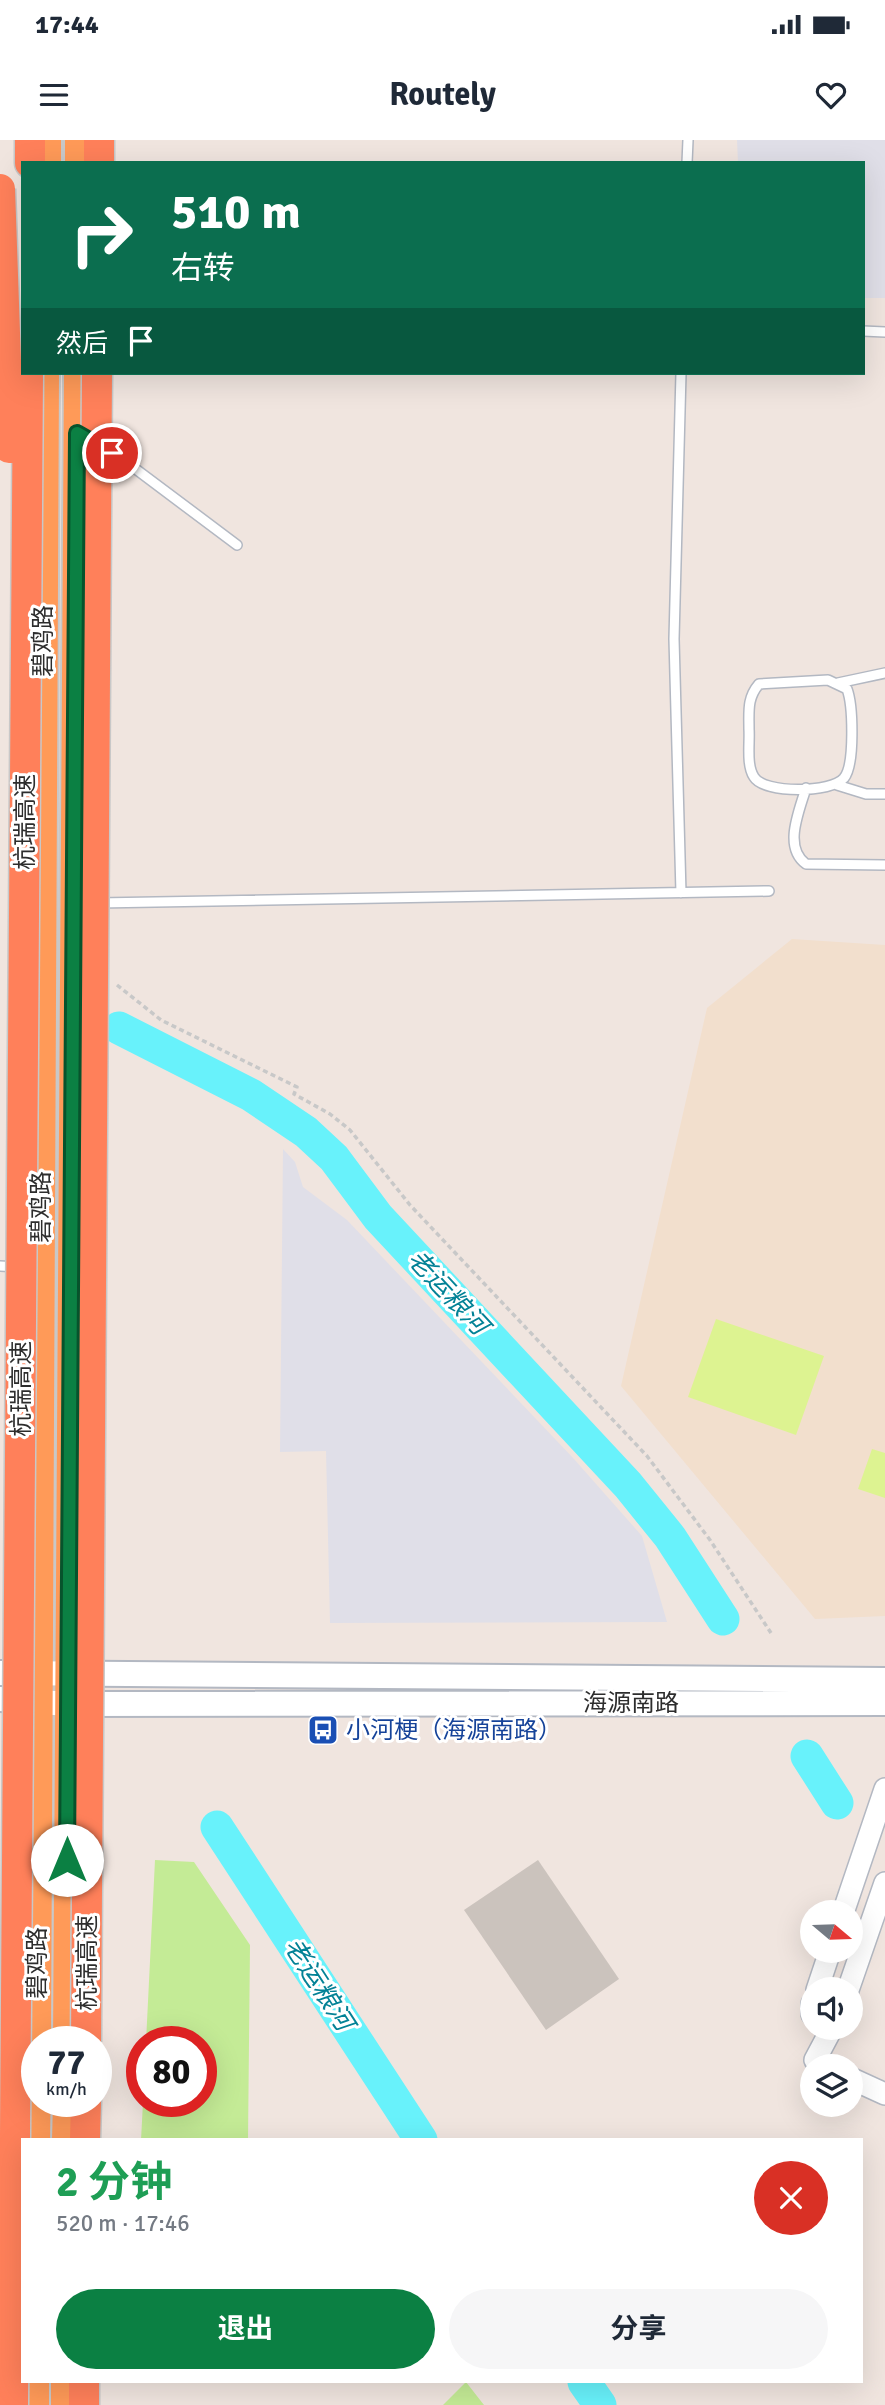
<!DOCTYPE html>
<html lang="zh">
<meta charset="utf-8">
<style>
:root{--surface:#fff;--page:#f6f6f7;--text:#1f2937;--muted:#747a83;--accent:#0b8043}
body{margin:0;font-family:Signika,"Noto Sans SC",sans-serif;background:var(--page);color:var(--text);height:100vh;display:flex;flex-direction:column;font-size:26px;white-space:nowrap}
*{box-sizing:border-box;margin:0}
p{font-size:23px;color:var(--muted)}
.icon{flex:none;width:38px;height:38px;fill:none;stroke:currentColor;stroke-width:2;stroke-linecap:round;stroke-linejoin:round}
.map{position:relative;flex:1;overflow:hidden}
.drawer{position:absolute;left:21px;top:1998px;width:842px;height:245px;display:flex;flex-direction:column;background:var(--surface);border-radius:0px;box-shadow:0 7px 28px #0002}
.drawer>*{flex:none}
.top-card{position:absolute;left:21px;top:21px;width:844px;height:214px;border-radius:0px;box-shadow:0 7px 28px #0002;background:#0b6e4f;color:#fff;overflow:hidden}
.needle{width:46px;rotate:109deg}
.fabs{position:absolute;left:800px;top:1760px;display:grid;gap:14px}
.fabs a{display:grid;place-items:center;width:63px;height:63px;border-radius:50%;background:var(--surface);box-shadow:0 7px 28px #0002;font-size:35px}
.speed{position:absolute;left:21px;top:1886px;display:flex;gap:14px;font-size:35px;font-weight:700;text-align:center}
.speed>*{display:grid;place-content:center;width:91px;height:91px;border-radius:50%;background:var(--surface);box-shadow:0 7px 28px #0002;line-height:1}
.speed small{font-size:18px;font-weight:400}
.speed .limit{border:10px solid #d22;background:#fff;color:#111}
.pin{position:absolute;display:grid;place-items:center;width:60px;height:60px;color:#fff;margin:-30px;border:4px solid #fff;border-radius:50%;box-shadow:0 2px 7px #0007}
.me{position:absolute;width:77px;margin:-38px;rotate:0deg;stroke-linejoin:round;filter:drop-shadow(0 0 5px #0008)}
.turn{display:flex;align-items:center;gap:24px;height:147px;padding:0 35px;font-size:32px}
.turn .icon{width:91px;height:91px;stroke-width:2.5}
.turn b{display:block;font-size:49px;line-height:60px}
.then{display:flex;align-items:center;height:66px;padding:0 35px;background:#0003;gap:14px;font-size:26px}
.round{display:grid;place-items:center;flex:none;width:74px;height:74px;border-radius:37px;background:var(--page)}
.head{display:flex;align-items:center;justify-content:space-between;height:119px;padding:0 35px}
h1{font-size:42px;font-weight:700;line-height:52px;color:#1e9e55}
.button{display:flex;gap:14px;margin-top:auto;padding:14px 35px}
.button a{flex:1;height:80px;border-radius:42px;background:var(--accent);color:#fff;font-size:28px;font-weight:700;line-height:80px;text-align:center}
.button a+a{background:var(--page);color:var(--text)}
.status{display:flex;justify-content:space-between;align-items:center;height:49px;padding:0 35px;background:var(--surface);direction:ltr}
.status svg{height:19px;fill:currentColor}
header{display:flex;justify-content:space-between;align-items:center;height:91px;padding:0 35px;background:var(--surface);font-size:32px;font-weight:700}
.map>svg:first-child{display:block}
</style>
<div class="status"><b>17:44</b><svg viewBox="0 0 49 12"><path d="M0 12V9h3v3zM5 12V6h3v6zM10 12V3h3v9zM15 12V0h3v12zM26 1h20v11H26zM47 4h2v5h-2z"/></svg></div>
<header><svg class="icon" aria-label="menu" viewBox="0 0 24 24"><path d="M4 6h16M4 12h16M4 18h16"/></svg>Routely<svg class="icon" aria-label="heart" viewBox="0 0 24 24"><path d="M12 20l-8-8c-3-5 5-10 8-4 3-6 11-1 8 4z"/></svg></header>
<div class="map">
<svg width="885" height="2265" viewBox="0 0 885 2265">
<rect width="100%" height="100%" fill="#f0e5df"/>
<!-- industrial -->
<path fill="#e0dfe8" d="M 737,0 L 885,0 L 885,158 L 863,158 L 863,23 L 738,23 Z
M 283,1009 L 295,1022 L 303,1047 L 347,1080 L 574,1319 L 642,1396 L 667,1482 L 330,1483 L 326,1311 L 280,1312 Z"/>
<!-- education -->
<path fill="#f2dfcd" d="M 792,799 L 885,805 L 885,1476 L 815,1479 L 621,1246 L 707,868 Z"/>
<!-- green -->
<path fill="#c4eb96" d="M 155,1720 L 194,1722 L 250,1805 L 248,2000 L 141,2000 L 143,1962 L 201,1962 L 201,1902 L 146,1902 Z
M 466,2242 L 484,2265 L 443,2265 Z"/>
<!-- pitch -->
<path fill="#ddf391" d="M 716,1179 L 824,1216 L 796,1295 L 688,1257 Z
M 872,1309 L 885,1313 L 885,1358 L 858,1349 Z"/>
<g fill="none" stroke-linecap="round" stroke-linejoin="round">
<!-- river -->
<path stroke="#68f2fb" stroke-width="33" d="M 119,888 L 251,955 L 306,992 L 334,1018 L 378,1077 L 628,1345 L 670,1397 L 723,1479
M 807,1616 L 837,1663
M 217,1687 L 421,2000
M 584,2242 L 600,2265"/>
</g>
<!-- building -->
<path fill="#cbc3bd" d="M 538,1720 L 619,1839 L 546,1890 L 464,1770 Z"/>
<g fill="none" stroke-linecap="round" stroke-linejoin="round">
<!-- service casing -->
<g stroke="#b3b8c2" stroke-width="12">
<path id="service" d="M 687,23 L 688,0
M 863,191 L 885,192
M 103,308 L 129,324 L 237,405
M 828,540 L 847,549 C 853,565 855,625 844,638 C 832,653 764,654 754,637 C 746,625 750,603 749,589 C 749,571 747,558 759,544 Z
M 838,543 L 885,533
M 837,645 L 866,654 L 885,654
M 806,648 C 799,672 783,707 806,724 L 885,725
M 681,753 L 674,499 L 681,233
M 98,763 L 769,751
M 0,1126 L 18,1127"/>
</g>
<!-- tertiary casing -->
<g stroke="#b3b8c2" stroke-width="24">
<path id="tertiary" d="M 843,1773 L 885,1649
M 817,1850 L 830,1811
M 848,1850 L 885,1743
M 812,1864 L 812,1874
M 815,1920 L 832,1888
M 850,1938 L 885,1954"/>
</g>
<!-- secondary casing -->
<g stroke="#b3b8c2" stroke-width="28">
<path id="secondary" d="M 0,1533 L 885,1540
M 0,1559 L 68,1564 L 885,1563"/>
</g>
<!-- trunk casing -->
<g stroke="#c8c8c8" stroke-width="32">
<path id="trunk" d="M 47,23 L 47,0
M 79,23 L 79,0
M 37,1902 L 45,233
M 67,1902 L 78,233
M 36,2000 L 37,1935
M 66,2000 L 67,1962
M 35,2265 L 35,2242
M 65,2265 L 65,2242"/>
</g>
<!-- motorway casing -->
<g stroke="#c8c8c8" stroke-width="33">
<path id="motorway" d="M 30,23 L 30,0
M 99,23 L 99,0
M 85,2000 L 86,1962
M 84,2265 L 84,2242"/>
</g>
<!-- path -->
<path stroke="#c8c8c8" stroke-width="3.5" stroke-dasharray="5 3.5" stroke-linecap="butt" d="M 117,845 L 161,880 L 297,947 L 294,954 L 330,974 L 350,990 L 410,1065 L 647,1316 L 710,1400 L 771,1493"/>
<!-- service -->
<use href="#service" stroke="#fff" stroke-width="9"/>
<!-- tertiary -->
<use href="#tertiary" stroke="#fff" stroke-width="21"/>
<!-- secondary -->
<use href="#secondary" stroke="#fff" stroke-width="24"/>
<!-- trunk -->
<use href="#trunk" stroke="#ff9a58" stroke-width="28"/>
<!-- motorway -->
<use href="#motorway" stroke="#ff805a" stroke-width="30"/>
<!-- motorway-bridge casing -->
<g stroke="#c8c8c8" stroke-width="33" stroke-linecap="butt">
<path id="motorway-bridge" d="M 0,49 L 9,308
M 86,1902 L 97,233
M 13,2265 L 28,233"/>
</g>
<!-- motorway-bridge -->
<use href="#motorway-bridge" stroke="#ff805a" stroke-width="30"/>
</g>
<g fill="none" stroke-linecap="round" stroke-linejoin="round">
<!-- route casing -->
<g stroke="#07532c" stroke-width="18">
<path id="route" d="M 67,1720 L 77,293 L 112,313"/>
</g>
<!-- route -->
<use href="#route" stroke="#0b8043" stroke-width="12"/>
</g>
<!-- icons -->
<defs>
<g id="bus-square" transform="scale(1.575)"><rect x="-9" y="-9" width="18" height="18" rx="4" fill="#1a4fb4" stroke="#fff"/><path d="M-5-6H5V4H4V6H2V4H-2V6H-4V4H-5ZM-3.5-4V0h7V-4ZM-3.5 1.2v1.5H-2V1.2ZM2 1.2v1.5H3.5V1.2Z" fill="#fff"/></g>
</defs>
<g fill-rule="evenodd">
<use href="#bus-square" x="323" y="1590"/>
</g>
<g text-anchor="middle" stroke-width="6" stroke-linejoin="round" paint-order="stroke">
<!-- street labels -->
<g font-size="24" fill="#2d2d2d" stroke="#fff">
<text transform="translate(43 501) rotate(-90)" y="8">碧鸡路</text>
<text transform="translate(25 682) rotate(-90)" y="8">杭瑞高速</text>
<text transform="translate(41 1067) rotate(-90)" y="8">碧鸡路</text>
<text transform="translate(21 1249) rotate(-90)" y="8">杭瑞高速</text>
<text x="631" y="1571">海源南路</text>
<text transform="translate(37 1823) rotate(-90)" y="8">碧鸡路</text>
<text transform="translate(87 1823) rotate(-90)" y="8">杭瑞高速</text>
</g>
<!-- transit labels -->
<g font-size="24" fill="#164399" stroke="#fff" text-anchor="start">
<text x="346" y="1598">小河梗（海源南路）</text>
</g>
<!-- water labels -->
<g font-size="26" font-style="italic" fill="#038296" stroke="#fff">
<text transform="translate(448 1152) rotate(47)" y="9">老运粮河</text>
<text transform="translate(319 1844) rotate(57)" y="9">老运粮河</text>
</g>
</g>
</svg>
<div class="fabs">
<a><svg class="needle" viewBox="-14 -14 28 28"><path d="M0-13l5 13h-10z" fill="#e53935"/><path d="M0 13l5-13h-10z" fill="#747a83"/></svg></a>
<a><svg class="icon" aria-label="sound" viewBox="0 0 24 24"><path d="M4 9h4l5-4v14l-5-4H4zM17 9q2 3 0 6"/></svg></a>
<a><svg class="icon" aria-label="layers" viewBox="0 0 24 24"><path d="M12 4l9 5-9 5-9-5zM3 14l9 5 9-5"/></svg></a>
</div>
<div class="speed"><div>77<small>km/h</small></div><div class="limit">80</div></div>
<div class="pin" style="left:112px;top:313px;background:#d93025"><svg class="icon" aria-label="arrive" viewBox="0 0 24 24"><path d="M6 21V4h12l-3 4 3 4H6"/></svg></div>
<svg class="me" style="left:67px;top:1720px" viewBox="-20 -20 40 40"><circle r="19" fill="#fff"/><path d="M0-13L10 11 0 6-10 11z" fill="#0b8043"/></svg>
<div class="top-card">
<div class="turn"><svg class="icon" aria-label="right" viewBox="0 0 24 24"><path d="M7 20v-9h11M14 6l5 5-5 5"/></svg><div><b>510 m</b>右转</div></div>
<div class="then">然后<svg class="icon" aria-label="arrive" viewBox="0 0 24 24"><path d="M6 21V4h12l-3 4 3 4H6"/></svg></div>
</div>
<section class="drawer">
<div class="head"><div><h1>2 分钟</h1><p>520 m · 17:46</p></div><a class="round" style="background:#d93025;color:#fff"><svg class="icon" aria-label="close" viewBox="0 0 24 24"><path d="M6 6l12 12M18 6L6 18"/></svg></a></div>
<div class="button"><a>退出</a><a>分享</a></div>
</section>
</div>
